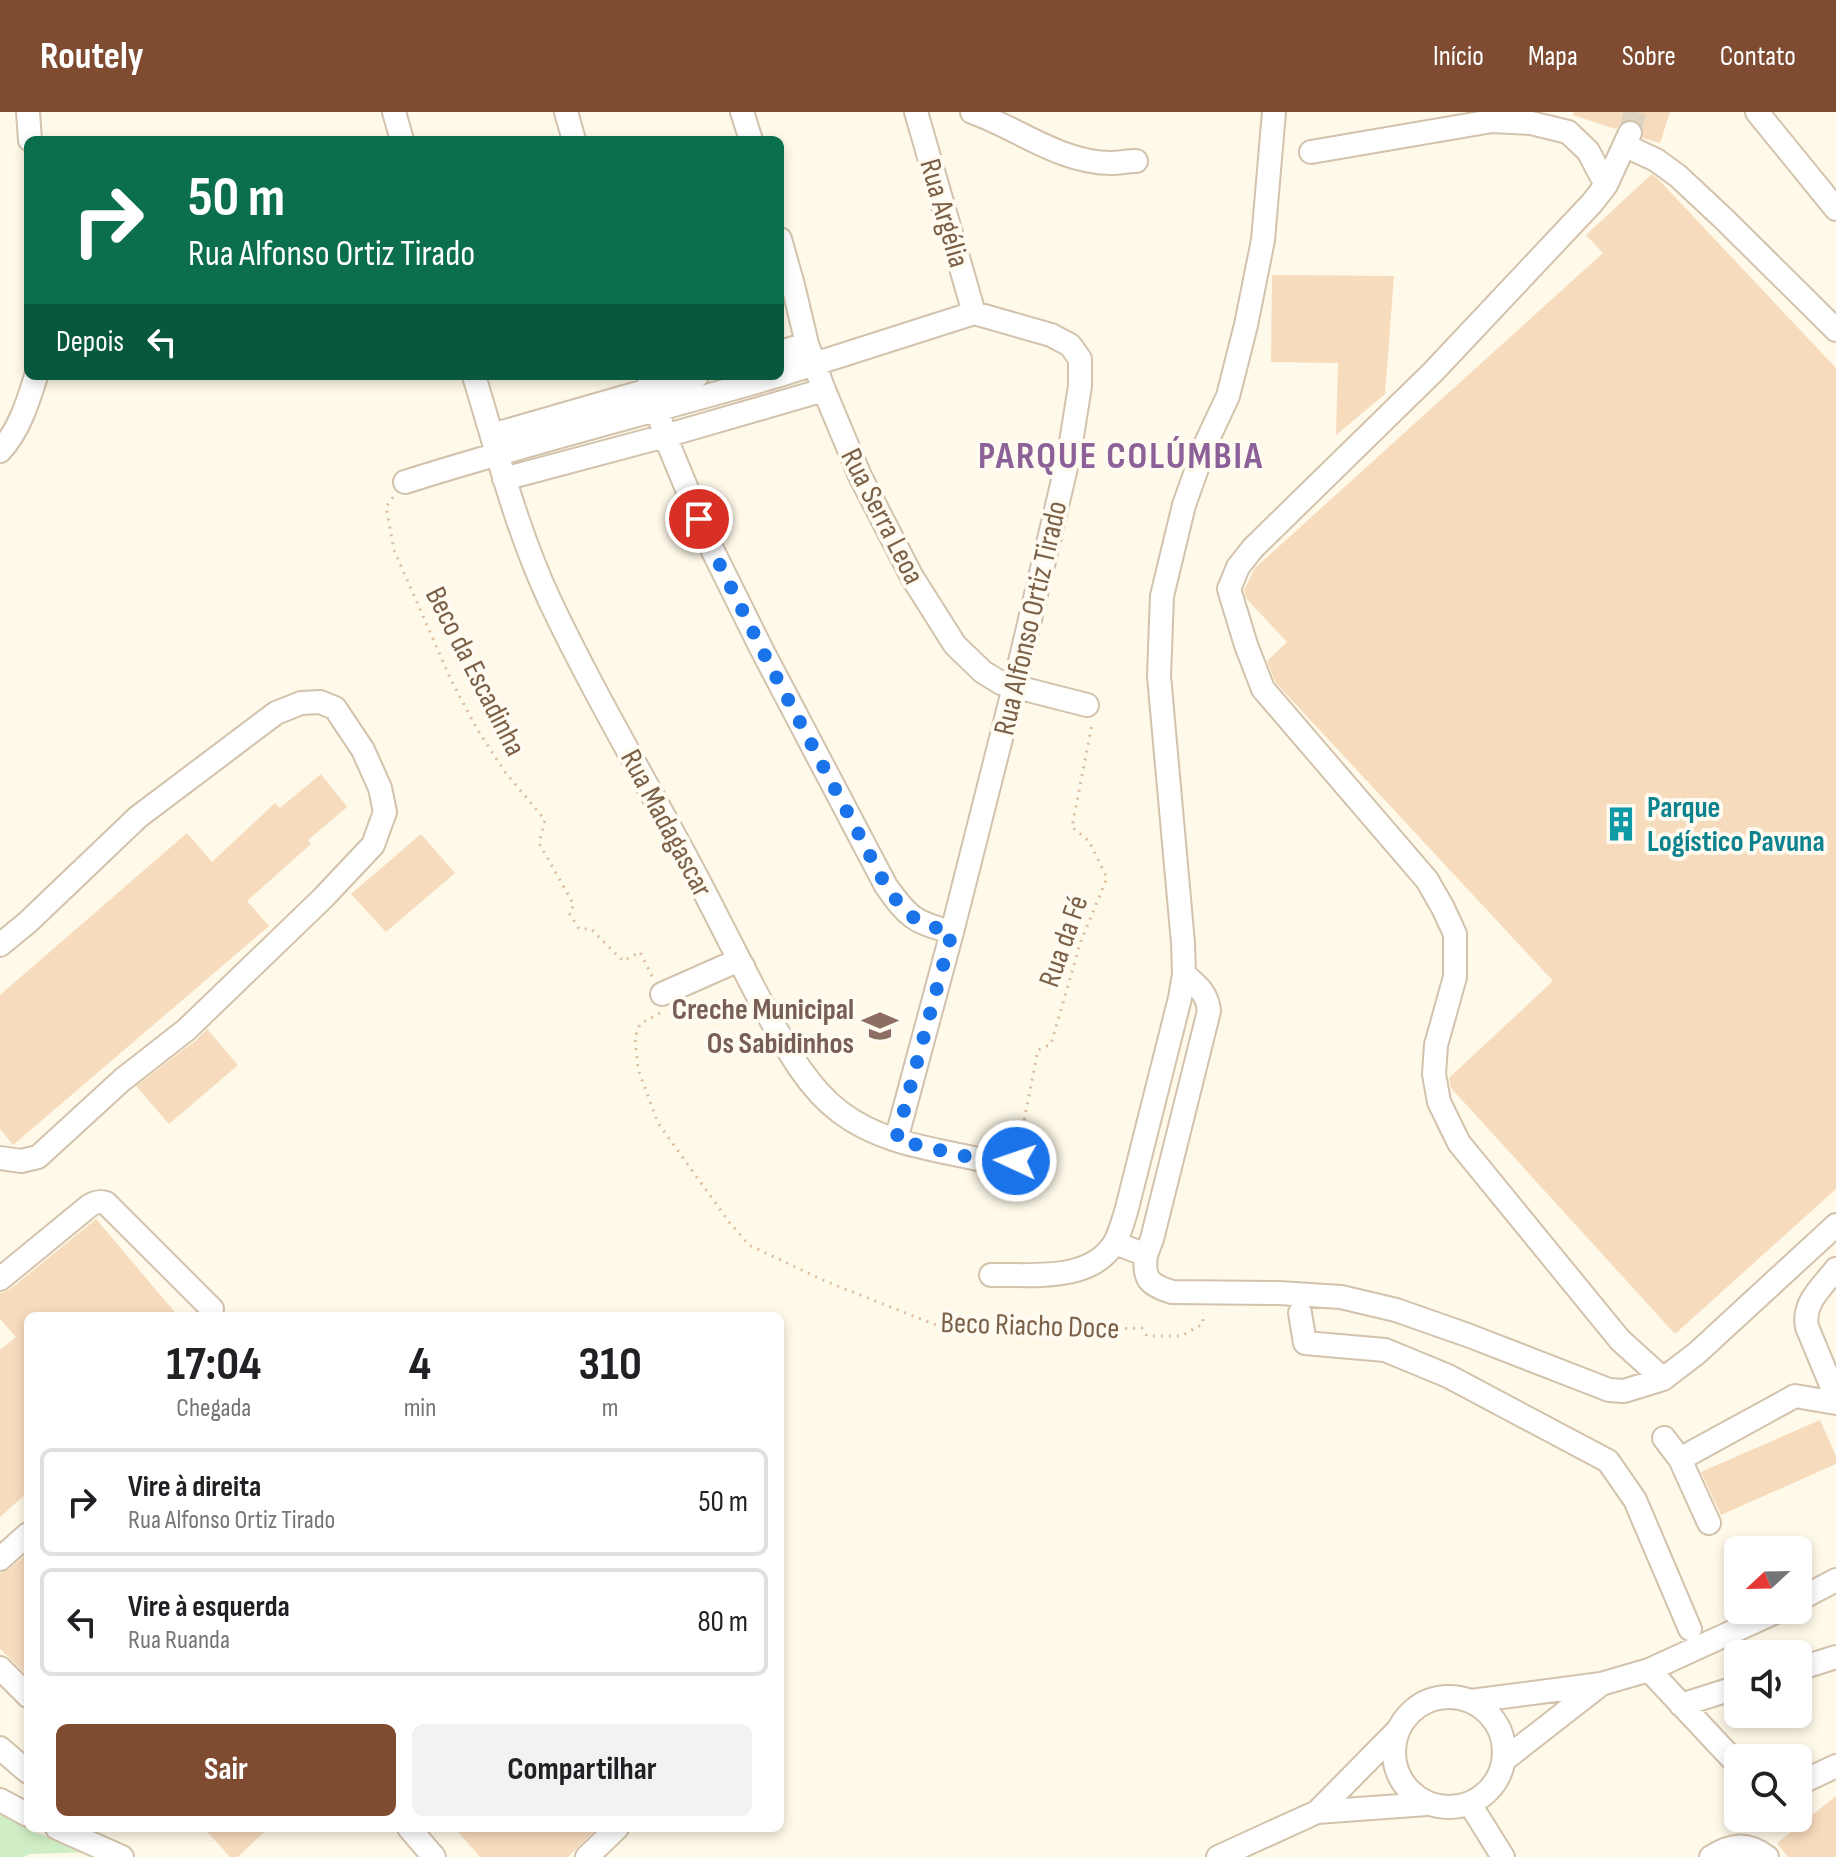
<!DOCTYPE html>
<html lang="pt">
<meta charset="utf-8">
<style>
:root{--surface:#fff;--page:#f2f2f2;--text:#202124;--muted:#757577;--line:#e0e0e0;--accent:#7f4c32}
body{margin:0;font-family:"Sofia Sans Condensed",sans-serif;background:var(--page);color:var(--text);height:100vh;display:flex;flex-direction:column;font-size:30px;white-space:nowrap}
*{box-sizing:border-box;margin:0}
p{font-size:26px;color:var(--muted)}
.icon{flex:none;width:44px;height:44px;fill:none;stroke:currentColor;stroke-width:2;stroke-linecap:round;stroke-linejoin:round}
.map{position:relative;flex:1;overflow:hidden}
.panel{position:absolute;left:24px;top:1200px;width:760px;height:520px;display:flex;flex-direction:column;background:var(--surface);border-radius:12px;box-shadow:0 4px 12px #0003}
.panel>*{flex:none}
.top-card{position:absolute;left:24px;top:24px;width:760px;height:244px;border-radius:12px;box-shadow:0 4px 12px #0003;background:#0b6e4f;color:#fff;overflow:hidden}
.needle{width:52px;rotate:248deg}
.buttons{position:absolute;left:1724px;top:1424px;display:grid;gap:16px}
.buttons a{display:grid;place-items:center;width:88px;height:88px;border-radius:12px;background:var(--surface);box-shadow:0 4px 12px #0003;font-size:40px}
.pin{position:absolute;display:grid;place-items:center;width:68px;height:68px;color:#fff;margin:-34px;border:4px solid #fff;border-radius:50%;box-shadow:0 2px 8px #0007}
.me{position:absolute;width:88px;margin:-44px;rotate:273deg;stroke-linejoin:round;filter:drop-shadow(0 0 6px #0008)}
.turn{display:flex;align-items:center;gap:28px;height:168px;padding:0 32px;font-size:36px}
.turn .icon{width:104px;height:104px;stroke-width:2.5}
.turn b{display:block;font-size:56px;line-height:68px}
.then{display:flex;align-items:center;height:76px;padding:0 32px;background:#0003;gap:16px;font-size:30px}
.eta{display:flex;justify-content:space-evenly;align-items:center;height:136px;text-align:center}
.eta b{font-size:48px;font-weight:700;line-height:56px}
.action{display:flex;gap:16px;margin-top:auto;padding:16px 32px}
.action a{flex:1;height:92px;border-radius:12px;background:var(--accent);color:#fff;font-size:32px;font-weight:700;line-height:92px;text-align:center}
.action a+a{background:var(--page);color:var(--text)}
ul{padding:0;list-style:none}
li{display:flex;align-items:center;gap:24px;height:108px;margin:0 16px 12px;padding:0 16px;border:4px solid var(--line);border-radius:12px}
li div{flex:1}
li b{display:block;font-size:30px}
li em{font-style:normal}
header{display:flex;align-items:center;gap:48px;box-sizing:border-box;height:112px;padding:0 40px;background:var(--accent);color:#fff}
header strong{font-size:38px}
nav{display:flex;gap:44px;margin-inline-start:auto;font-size:28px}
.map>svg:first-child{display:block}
</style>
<header>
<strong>Routely</strong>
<nav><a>Início</a><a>Mapa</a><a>Sobre</a><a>Contato</a></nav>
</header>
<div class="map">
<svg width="1836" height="1745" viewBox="0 0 1836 1745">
<rect width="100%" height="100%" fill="#fef9e9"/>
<!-- green -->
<path fill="#d0eec5" d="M 0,1696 L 33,1720 L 97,1740 L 31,1742 L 23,1745 L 0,1745 Z"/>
<!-- building -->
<path fill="#f7dbbd" d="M 1574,0 L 1670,0 L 1660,31 L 1643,26 L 1642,14 L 1635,8 L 1630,7 L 1623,9 L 1616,17 L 1573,3 Z
M 1652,62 L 1658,67 L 1836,256 L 1836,1077 L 1675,1222 L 1451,976 L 1449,966 L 1553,869 L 1275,570 L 1267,549 L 1287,530 L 1246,486 L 1244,478 L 1255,456 L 1603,141 L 1586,123 Z
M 1272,163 L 1394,164 L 1385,282 L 1336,323 L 1338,251 L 1271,250 Z
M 321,662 L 347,695 L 308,728 L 311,732 L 247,789 L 269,814 L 13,1033 L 0,1017 L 0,883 L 187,721 L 212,750 L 275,691 L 280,696 Z
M 421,722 L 455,761 L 386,820 L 351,782 Z
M 207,917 L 238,953 L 169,1012 L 136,974 L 195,929 Z
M 96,1107 L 178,1204 L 28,1204 L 28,1380 L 0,1405 L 0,1238 L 16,1225 L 0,1207 L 0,1181 L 9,1178 Z
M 1820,1308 L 1836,1344 L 1836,1352 L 1721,1403 L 1701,1360 Z
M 28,1441 L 28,1564 L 0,1537 L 0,1461 L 9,1457 Z
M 1836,1684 L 1836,1745 L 1788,1745 L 1777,1731 Z
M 204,1716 L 268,1716 L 238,1745 L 230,1745 Z
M 455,1716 L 597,1716 L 568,1745 L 480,1745 Z"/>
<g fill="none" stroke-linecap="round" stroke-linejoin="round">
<!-- minor-tunnel -->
<path stroke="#ded3c1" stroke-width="22" stroke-dasharray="22 11" stroke-linecap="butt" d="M 1630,21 L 1635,0"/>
<!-- minor casing -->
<g stroke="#d3c2ac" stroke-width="26">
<path id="minor" d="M 28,0 L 30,28
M 394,0 L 402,28
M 566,0 L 574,28
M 742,0 L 751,28
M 916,0 L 974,201
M 972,0 C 1017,16 1061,51 1111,51 C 1119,51 1128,49 1136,49
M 1757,0 L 1836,97
M 1630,21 L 1606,73 L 1592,91 L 1433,260 L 1253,436 L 1238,455 L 1229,477 L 1246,533 L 1263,577 L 1427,768 L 1443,796 L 1455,822 L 1455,865 L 1436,933 L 1434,962 L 1439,990 L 1459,1031 L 1620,1228 L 1663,1267 L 1697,1241 L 1836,1113
M 1626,34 L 1656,48 L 1678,64 L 1725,108 L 1836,218
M 1311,40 L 1492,9 L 1531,11 L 1568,20 L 1588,39 L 1606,73
M 780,127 L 793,173 L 807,232 L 824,278 L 860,364 L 912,465 L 955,533 L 983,560 L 1001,571 L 1087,593
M 780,240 L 807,232
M 780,263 L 974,201 L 1051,223 L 1070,233 L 1080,247 L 1080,274 L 1069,343 L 1014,575 L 952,820 L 896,1028
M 474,264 C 497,339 516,416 549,487 C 596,587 654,682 705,781 C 723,816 741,852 760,888 C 782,927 803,972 840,1000 C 880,1031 934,1037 982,1048
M 648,264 L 665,324 L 711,435 L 762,538 L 886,774 C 908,805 915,811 952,820
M 492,323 L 697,264
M 0,339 C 19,319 28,290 36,264
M 504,367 L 665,324 L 824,278
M 405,370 C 528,331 653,300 777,264
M 0,833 L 28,810 L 138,705 L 276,601 L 301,591 L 320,590 L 335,596 L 363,638 L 380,676 L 385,700 L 373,733 L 323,786 L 186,918 L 122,968 L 38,1045 L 21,1049 L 0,1046
M 662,882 L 739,848 L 744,856
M 1115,1131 L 1146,1143 L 1152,1127 L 1209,899 C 1207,880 1197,874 1184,862
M 1146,1143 C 1143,1167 1149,1173 1172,1180 L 1279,1181 L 1341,1185 L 1396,1198 L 1470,1224 L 1609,1278 L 1624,1279 L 1663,1267
M 1836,1157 C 1822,1175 1802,1191 1807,1215 L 1836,1285
M 991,1163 C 1031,1162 1091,1171 1115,1130 C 1120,1121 1123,1109 1126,1100 L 1180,886 L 1184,862 L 1183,831 L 1159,564 L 1162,484 L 1184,393 L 1206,331 L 1228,284 L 1246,213 L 1263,128 L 1274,0
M 0,1167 L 89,1094 C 95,1090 99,1089 106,1091 L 212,1197
M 1300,1201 L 1305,1231 L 1385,1238 L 1448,1264 L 1608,1349 L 1635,1388 L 1690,1517
M 1664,1326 L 1680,1347 L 1709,1411
M 1680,1347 L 1795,1284 L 1836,1291
M 0,1447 L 28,1422
M 1798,1488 L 1836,1468
M 0,1556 L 28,1584
M 1798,1557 L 1836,1545
M 1649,1558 L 1738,1653
M1394 1640a55 55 0 1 1 110 0a55 55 0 1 1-110 0Z
M 1471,1589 L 1601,1572 L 1649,1558 L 1780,1498
M 1681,1593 L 1738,1575
M 0,1636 L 28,1660
M 1504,1648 L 1600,1573
M 1798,1672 L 1836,1654
M 0,1688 L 28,1703
M 1470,1692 L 1503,1745
M 1317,1700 L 1397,1619
M 57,1716 L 122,1745
M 409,1716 L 434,1745
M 587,1745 L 617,1716
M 1218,1745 L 1317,1700 L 1427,1692
M 1711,1745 C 1732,1732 1747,1730 1767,1745"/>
</g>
<!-- path -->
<path stroke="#ddbf9f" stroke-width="3" stroke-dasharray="2 6" stroke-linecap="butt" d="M 393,385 L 386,395 L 394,438 L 451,568 L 477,617 L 505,660 L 545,708 L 539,731 L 574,793 L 569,801 L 579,817 L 591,817 L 623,849 L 640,840 L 653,866
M 660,901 L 640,912 L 635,925 L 638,957 L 658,1011 L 729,1110 L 749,1133 L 825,1169 L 941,1215 L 1042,1219 L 1142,1216 L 1147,1224 L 1181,1224 L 1203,1212 L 1203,1201
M 1002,1048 L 1016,1049 L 1038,938 L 1051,932 L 1081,829 L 1107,766 L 1089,729 L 1072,715 L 1092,612"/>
<!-- minor -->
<use href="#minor" stroke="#fff" stroke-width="22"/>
</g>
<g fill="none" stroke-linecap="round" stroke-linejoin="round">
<!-- route -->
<path stroke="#1a73e8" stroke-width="14" stroke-dasharray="0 25.2" d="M 699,407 L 711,435 L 762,538 L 886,774 C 908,805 915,811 952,820 L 896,1028 L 982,1048 L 1016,1049"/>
</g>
<!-- icons -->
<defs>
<g id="building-bare" transform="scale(2.76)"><path d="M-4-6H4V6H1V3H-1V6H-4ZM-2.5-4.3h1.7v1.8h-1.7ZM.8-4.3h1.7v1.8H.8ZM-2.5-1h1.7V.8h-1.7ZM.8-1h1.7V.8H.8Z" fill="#0f9aa8" stroke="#fffbf1" stroke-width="2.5" paint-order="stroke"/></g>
<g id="school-bare" transform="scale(2.76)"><path d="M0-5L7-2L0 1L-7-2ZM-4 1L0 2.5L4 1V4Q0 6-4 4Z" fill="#8d6e63" stroke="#fffbf1" stroke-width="2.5" paint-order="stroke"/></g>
</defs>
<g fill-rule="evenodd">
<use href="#building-bare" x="1621" y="712"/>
<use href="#school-bare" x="880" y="914"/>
</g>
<g text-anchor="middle" stroke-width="8" stroke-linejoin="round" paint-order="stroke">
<!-- street labels -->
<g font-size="30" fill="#7c6149" stroke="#fffbf1">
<text transform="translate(945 101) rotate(74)" y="10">Rua Argélia</text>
<text transform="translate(883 404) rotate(63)" y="10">Rua Serra Leoa</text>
<text transform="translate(1030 506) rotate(-77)" y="10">Rua Alfonso Ortiz Tirado</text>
<text transform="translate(476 559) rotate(63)" y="10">Beco da Escadinha</text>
<text transform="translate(667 711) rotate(62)" y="10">Rua Madagascar</text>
<text transform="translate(1063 829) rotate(-71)" y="10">Rua da Fé</text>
<text transform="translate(1030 1213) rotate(2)" y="10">Beco Riacho Doce</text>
</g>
<!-- culture labels -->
<g font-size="30" font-weight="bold" fill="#0d838f" stroke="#fffbf1" text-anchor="start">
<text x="1647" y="705">Parque<tspan x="1647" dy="34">Logístico Pavuna</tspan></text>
</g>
<!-- education labels -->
<g font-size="30" font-weight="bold" fill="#785e54" stroke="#fffbf1" text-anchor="end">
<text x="854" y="907">Creche Municipal<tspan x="854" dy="34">Os Sabidinhos</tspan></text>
</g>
<!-- district labels -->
<g font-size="38" font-weight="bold" letter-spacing="2" fill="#8c6198" stroke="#fffbf1">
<text x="1121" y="356">PARQUE COLÚMBIA</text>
</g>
</g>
</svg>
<div class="buttons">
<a><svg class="needle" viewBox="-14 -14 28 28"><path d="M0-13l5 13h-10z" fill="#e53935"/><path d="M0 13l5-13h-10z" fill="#757577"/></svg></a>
<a><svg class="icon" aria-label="sound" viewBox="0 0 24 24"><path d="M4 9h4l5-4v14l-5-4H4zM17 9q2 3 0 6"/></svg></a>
<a><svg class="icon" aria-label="search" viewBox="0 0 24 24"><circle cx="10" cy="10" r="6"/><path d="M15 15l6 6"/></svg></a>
</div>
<div class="pin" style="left:699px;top:407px;background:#d93025"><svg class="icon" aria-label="arrive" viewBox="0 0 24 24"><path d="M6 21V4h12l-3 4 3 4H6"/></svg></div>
<svg class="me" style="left:1016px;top:1049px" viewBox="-20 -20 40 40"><circle r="17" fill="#1a73e8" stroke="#fff" stroke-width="3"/><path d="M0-11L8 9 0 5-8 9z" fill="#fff"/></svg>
<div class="top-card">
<div class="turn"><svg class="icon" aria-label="right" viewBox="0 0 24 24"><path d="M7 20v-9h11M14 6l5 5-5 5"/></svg><div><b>50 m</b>Rua Alfonso Ortiz Tirado</div></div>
<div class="then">Depois<svg class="icon" aria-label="left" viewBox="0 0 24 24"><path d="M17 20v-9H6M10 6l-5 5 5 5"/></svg></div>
</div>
<section class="panel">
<div class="eta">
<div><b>17:04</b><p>Chegada</p></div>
<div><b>4</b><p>min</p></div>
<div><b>310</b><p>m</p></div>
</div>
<ul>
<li><svg class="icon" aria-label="right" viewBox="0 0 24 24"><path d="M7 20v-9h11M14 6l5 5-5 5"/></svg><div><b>Vire à direita</b><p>Rua Alfonso Ortiz Tirado</p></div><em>50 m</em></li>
<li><svg class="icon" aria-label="left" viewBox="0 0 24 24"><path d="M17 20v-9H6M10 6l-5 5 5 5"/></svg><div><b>Vire à esquerda</b><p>Rua Ruanda</p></div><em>80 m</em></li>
</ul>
<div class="action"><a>Sair</a><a>Compartilhar</a></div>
</section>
</div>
